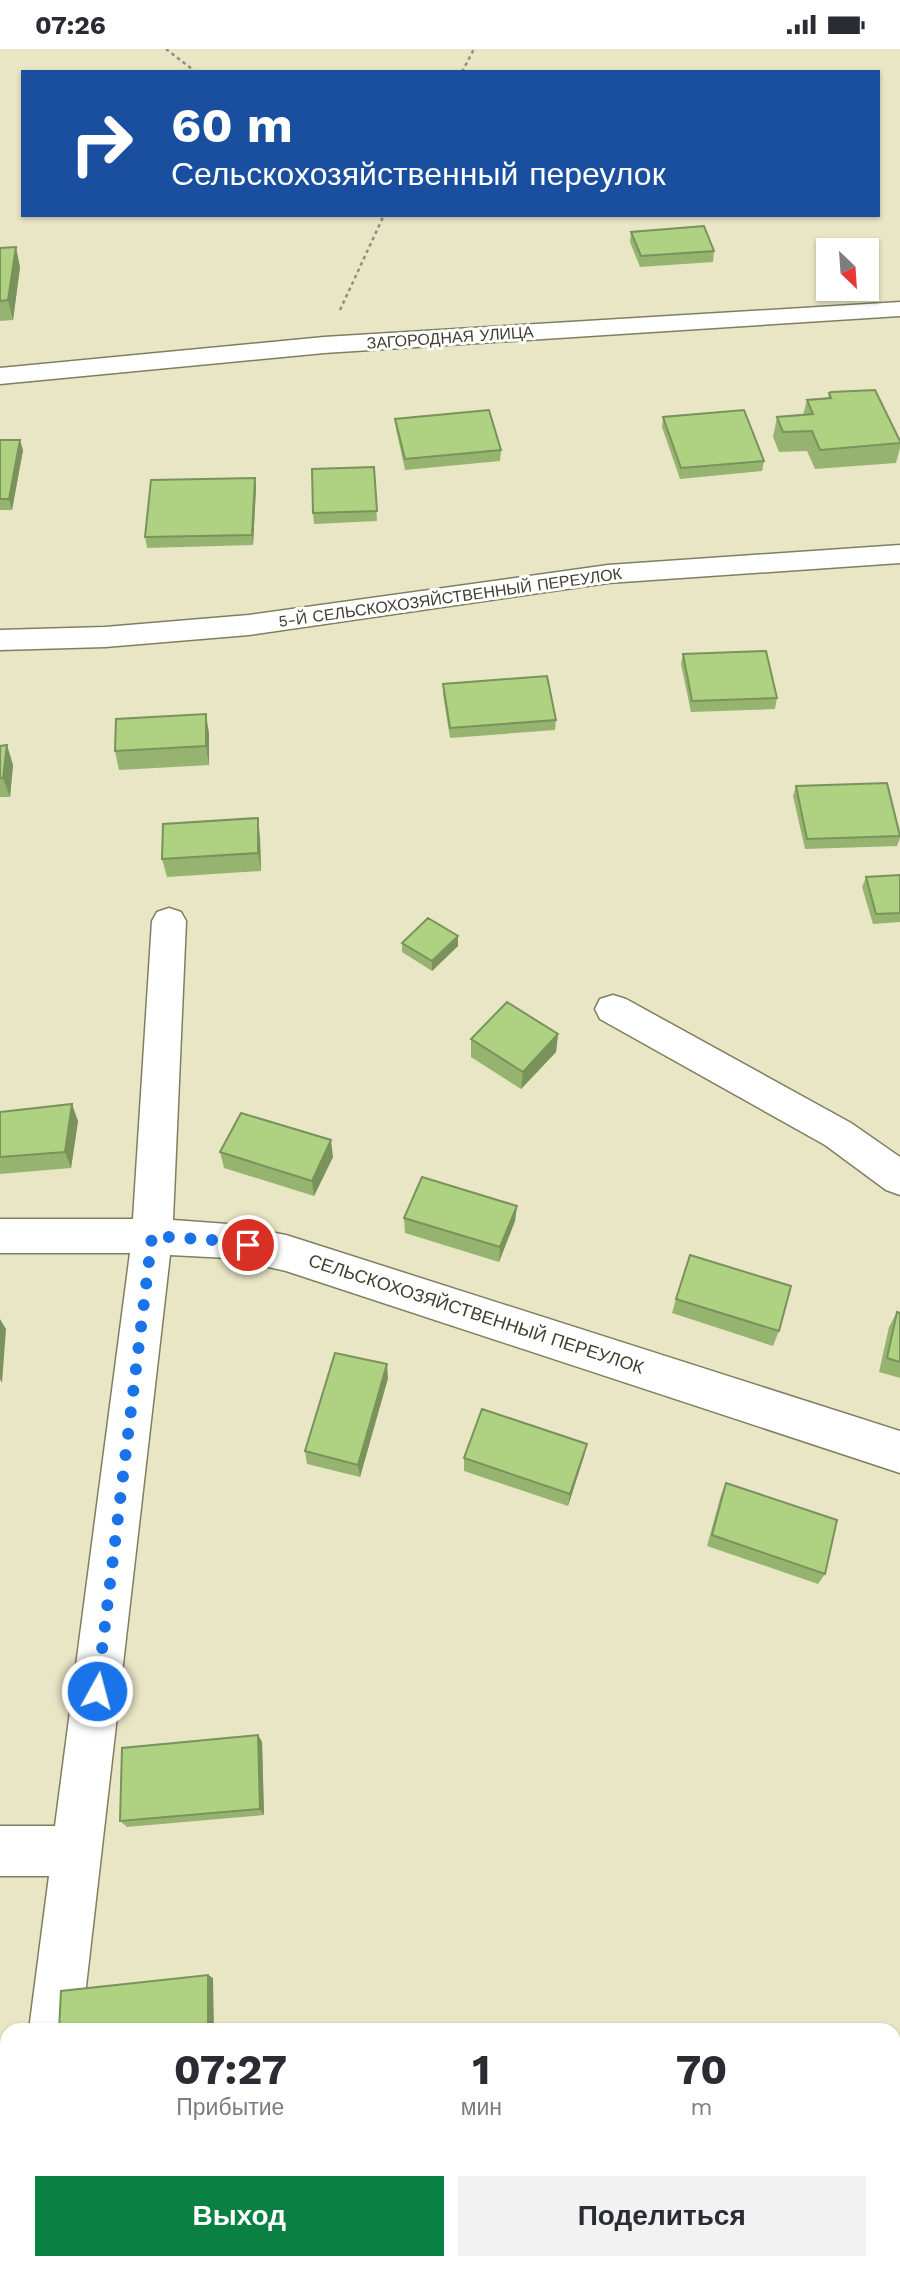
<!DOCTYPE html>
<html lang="ru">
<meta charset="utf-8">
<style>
:root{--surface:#fff;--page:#f2f2f3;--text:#2b2b33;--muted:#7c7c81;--accent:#0b8043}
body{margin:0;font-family:"Work Sans",sans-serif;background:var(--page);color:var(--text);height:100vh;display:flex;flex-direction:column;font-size:26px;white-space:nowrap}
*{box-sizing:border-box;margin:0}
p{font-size:23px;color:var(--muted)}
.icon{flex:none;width:38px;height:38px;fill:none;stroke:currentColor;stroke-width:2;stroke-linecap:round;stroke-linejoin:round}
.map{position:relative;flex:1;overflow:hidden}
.drawer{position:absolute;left:0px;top:1974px;width:901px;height:247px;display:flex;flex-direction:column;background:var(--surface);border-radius:21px 21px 0 0;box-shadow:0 2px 5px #0004}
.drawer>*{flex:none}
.guide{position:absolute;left:21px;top:21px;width:859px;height:147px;border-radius:0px;box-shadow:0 2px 5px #0004;background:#1a4fa0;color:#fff;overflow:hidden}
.needle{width:46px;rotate:155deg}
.controls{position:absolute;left:816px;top:189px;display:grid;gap:14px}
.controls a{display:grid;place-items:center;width:63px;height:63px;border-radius:0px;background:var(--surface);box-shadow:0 2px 5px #0004;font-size:35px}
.pin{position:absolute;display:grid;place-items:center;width:60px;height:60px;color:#fff;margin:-30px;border:4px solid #fff;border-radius:50%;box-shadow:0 2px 7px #0007}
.me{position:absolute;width:77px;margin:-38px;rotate:7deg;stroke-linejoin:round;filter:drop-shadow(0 0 5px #0008)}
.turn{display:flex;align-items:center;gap:24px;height:147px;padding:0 35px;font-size:32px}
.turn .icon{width:91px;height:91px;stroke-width:2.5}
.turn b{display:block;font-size:49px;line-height:60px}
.eta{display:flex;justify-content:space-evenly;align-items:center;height:119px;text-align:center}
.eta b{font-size:42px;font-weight:700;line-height:49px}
.cta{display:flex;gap:14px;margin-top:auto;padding:14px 35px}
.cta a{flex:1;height:80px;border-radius:0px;background:var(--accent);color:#fff;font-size:28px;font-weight:700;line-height:80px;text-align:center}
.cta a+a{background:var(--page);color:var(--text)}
.status{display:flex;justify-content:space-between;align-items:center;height:49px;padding:0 35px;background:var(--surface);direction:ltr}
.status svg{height:19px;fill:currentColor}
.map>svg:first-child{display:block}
</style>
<div class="status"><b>07:26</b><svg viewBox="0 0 49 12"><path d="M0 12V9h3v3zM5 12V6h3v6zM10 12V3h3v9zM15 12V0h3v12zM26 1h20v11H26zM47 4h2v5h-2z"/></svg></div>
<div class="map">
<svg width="900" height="2220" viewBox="0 0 900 2220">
<rect width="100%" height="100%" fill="#e9e6c6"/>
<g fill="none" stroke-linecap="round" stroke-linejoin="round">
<!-- minor casing -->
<g stroke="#817e60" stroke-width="3">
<path id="minor" d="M 900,253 L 900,267 L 324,304 L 0,335 L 0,319 L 324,288 Z
M 900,496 L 900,514 L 608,534 L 249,586 L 105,598 L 0,601 L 0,581 L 105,578 L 249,566 L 608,516 Z
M 169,859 L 181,863 L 186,872 L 173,1171 L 228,1175 L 286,1186 L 900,1382 L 900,1424 L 286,1222 L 228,1209 L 170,1206 L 81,1981 L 29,1981 L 49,1827 L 0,1827 L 0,1777 L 55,1777 L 130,1204 L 0,1204 L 0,1170 L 133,1170 L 152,872 L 157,863 Z
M 613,946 L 626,950 L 851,1074 L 900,1108 L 900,1146 L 886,1141 L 825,1096 L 600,970 L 595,960 L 600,950 Z
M 7,2194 L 7,2214 L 54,2214 L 53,2220 L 0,2220 L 0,2209 Z"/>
</g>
<!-- path -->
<path stroke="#918f79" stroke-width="2.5" stroke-dasharray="3.5 3.5" stroke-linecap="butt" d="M 166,0 L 196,23
M 462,23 L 474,0
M 340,261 L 384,166"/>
<!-- minor -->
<use href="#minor" fill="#fff" fill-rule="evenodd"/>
</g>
<!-- wall -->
<path fill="#96b470" d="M 631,183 L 714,202 L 713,213 L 640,218 L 630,193 Z
M 0,199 L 20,218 L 13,271 L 0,272 Z
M 829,344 L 900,392 L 900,399 L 896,414 L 815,420 L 807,402 L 779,403 L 773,388 L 777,368 L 803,366 L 807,351 L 828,349 Z
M 663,368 L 764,412 L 762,422 L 680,430 L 662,378 Z
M 395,370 L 501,401 L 500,412 L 405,421 L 396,380 Z
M 0,391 L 23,401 L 12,461 L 0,461 Z
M 374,418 L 377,472 L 314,475 L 313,464 Z
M 255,429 L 256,439 L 253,496 L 147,499 L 145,488 Z
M 683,605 L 777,649 L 775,660 L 691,663 L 681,615 Z
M 443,635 L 556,671 L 555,681 L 450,689 L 443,645 Z
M 209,684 L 209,716 L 119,721 L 115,702 Z
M 0,697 L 13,716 L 10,748 L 0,748 Z
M 796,737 L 900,785 L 900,789 L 897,797 L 805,800 L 793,747 Z
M 260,788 L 261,822 L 167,828 L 162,810 Z
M 900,826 L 900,873 L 873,875 L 862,838 L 866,828 Z
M 458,887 L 458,897 L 432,922 L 402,903 L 402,894 Z
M 558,985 L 556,1003 L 521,1040 L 471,1008 L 471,990 Z
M 0,1063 L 78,1072 L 71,1119 L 0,1125 Z
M 220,1103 L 333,1108 L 314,1147 L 224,1119 Z
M 517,1157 L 515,1172 L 499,1213 L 405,1184 L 404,1169 Z
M 676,1250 L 779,1282 L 773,1297 L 672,1264 Z
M 897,1263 L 900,1264 L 900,1329 L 879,1323 L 889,1278 Z
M 388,1329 L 360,1428 L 307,1415 L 305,1402 Z
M 587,1395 L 584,1407 L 568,1457 L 464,1422 L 464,1409 Z
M 726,1434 L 825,1525 L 818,1535 L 707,1497 L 721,1446 Z
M 258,1686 L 262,1693 L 264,1766 L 127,1778 L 120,1772 Z"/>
<!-- shaded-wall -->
<path fill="#7a925b" d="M 16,198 L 20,218 L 13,271 L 8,251 Z
M 20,391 L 23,401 L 12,461 L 9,450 Z
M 255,429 L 256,439 L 253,496 L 252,486 Z
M 206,665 L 209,684 L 209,716 L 206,697 Z
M 7,696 L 13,716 L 10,748 L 3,729 Z
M 258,769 L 260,788 L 261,822 L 258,804 Z
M 458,887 L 458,897 L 432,922 L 432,912 Z
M 558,985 L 556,1003 L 521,1040 L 523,1023 Z
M 72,1055 L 78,1072 L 71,1119 L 65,1103 Z
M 331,1091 L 333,1108 L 314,1147 L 312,1132 Z
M 517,1157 L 515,1172 L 499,1213 L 500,1198 Z
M 0,1270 L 6,1280 L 2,1334 L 0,1330 Z
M 387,1315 L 388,1329 L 360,1428 L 358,1416 Z
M 587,1395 L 584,1407 L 568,1457 L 570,1445 Z
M 258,1686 L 262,1693 L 264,1766 L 260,1760 Z
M 208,1926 L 213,1929 L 214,1981 L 208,1981 Z
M 220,2214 L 226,2214 L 226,2220 L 220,2220 Z"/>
<!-- building -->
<path fill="#aed182" stroke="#7a925b" stroke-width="2" d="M 704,177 L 714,202 L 641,207 L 631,183 Z
M 16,198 L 8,251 L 0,252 L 0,199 Z
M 875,341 L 900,392 L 900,394 L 820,401 L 812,382 L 783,383 L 777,368 L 813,365 L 807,351 L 831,349 L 829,344 L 831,343 Z
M 489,361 L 501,401 L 405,410 L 395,370 Z
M 744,361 L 764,412 L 681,419 L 663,368 Z
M 0,391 L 20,391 L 9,450 L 0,450 Z
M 374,418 L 377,462 L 313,464 L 312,420 Z
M 255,429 L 252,486 L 145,488 L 151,431 Z
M 766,602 L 777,649 L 692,652 L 683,605 Z
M 547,627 L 556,671 L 450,679 L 443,635 Z
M 206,665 L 206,697 L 115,702 L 116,670 Z
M 7,696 L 3,729 L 0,729 L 0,697 Z
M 887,734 L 900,787 L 807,790 L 796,737 Z
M 258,769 L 258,804 L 162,810 L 163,775 Z
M 900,826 L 900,864 L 876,865 L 866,828 Z
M 428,869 L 458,887 L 432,912 L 402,894 Z
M 507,953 L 558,985 L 523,1023 L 471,990 Z
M 72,1055 L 65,1103 L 0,1108 L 0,1063 Z
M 241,1064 L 331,1091 L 312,1132 L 220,1103 Z
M 422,1128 L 517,1157 L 500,1198 L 404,1169 Z
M 690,1206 L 791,1237 L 779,1282 L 676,1250 Z
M 897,1263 L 900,1264 L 900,1313 L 887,1309 Z
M 335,1304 L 387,1315 L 358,1416 L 305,1402 Z
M 482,1360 L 587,1395 L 570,1445 L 464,1409 Z
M 726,1434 L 837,1471 L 825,1525 L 712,1486 Z
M 258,1686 L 260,1760 L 120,1772 L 122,1699 Z
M 208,1926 L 208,1981 L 59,1981 L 61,1942 Z
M 60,2214 L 220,2214 L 220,2220 L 59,2220 Z"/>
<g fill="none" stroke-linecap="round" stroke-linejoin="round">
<!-- route -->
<path stroke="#1a73e8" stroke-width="12" stroke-dasharray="0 21.6" d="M 97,1642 L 152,1187 L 228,1192 L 248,1196"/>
</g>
<g text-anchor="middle" stroke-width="6" stroke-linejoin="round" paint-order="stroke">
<!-- far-street labels -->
<g font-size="16" fill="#3f3e31" stroke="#fff">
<text transform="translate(450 288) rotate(-4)" y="6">ЗАГОРОДНАЯ УЛИЦА</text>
<text transform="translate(450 548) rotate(-8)" y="6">5-Й СЕЛЬСКОХОЗЯЙСТВЕННЫЙ ПЕРЕУЛОК</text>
</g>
<!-- street labels -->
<g font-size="18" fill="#3f3e31" stroke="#fff">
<text transform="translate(476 1265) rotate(18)" y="6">СЕЛЬСКОХОЗЯЙСТВЕННЫЙ ПЕРЕУЛОК</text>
</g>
</g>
</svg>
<div class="controls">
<a><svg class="needle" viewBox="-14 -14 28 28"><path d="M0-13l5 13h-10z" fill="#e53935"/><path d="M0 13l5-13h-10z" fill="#7c7c81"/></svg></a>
</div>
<div class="pin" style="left:248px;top:1196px;background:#d93025"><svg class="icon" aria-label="arrive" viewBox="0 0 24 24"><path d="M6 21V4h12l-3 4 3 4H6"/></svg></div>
<svg class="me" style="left:97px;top:1642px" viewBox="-20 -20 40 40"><circle r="17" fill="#1a73e8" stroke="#fff" stroke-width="3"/><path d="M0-11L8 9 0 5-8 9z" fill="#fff"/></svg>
<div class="guide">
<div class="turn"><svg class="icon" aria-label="right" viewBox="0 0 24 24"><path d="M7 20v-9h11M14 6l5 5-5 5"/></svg><div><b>60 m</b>Сельскохозяйственный переулок</div></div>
</div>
<section class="drawer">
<div class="eta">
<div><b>07:27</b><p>Прибытие</p></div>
<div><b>1</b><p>мин</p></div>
<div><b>70</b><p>m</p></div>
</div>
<div class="cta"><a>Выход</a><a>Поделиться</a></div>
</section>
</div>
